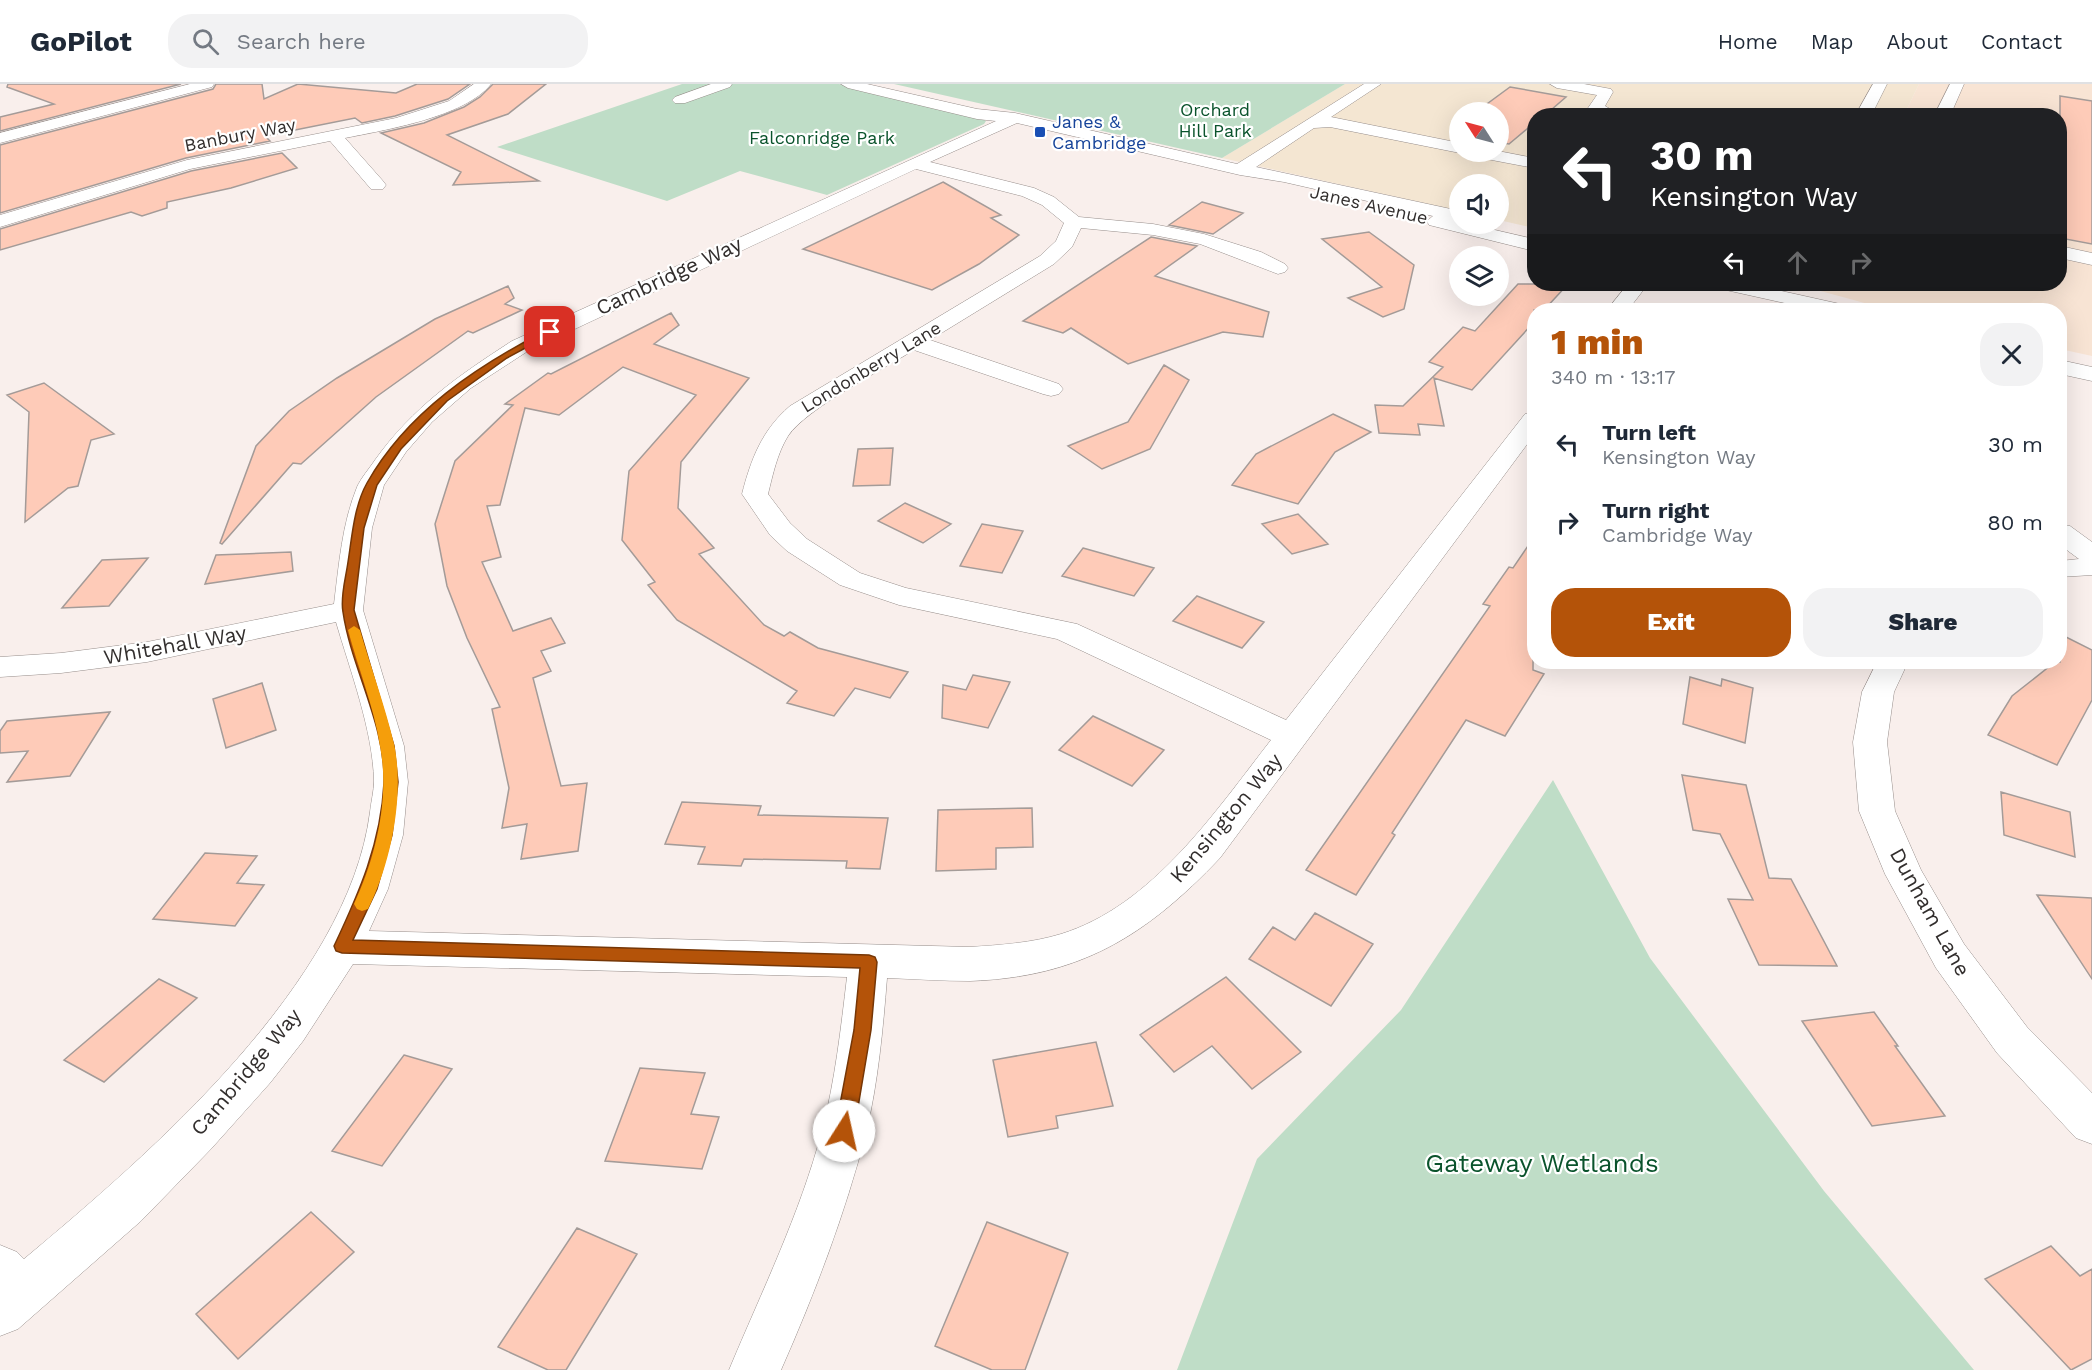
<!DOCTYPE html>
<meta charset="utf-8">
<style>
:root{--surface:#fff;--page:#f2f2f3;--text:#1f2937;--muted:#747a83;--line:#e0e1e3;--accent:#b45309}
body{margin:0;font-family:"Work Sans",sans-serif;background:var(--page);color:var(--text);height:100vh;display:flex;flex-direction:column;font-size:22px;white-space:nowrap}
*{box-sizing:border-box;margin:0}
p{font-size:20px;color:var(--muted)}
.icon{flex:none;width:33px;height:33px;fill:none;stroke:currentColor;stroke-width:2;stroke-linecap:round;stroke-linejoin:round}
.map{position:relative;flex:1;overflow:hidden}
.details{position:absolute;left:1527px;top:219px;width:540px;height:366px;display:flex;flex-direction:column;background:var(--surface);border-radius:24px;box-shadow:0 6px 24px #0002}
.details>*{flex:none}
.top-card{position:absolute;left:1527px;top:24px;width:540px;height:183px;border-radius:24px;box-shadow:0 6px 24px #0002;background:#202124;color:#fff;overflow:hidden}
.needle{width:39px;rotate:306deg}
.fabs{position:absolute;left:1449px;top:18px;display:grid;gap:12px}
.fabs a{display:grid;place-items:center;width:60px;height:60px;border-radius:50%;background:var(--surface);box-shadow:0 6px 24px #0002;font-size:30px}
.pin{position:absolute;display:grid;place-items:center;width:51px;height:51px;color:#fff;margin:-26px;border-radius:12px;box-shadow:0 3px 9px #0006}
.me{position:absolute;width:66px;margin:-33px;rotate:10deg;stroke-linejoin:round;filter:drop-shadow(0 0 4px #0008)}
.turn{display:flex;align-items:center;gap:21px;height:126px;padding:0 24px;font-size:27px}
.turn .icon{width:78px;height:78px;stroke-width:2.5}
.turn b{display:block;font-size:42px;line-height:51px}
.lanes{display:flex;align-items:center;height:57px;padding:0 24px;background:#0003;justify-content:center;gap:30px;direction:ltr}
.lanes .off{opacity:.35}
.round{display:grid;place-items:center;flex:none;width:63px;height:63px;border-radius:24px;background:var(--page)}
.headline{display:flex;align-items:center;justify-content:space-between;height:102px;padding:0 24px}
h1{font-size:36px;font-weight:800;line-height:45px;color:var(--accent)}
.cta{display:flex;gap:12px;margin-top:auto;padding:12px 24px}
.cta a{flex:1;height:69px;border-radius:24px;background:var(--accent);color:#fff;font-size:24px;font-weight:800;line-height:69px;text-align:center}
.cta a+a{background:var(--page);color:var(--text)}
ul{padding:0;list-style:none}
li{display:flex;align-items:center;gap:18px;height:78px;padding:0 24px}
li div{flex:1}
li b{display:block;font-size:22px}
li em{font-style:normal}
header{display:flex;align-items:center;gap:36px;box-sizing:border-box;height:84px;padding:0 30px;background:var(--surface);border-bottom:2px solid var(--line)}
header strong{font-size:28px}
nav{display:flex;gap:33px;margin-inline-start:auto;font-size:21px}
.search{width:420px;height:54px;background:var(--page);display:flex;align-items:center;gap:15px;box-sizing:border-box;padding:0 21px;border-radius:24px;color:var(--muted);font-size:22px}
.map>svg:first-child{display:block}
</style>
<header>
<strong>GoPilot</strong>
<div class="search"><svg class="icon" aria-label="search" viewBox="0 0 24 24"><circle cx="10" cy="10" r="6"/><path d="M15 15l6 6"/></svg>Search here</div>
<nav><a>Home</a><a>Map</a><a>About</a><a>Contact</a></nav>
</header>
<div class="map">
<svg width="2092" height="1286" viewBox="0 0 2092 1286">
<rect width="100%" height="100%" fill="#f9efec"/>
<!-- commercial -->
<path fill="#f8e4d4" d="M 1919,0 L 2092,0 L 2092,272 L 2060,265 L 2060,226 L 1890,226 L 1817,206 L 1820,200 L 2060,200 L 2060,32 L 1904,31 Z"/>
<!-- industrial -->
<path fill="#f4e6d2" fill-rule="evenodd" d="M 1345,0 L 1919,0 L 1904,31 L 1534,32 L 1534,144 L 1499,136 L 1498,100 L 1460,100 L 1459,127 L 1222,74 ZM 1460,28 L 1498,28 L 1498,68 L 1460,68 Z"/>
<!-- green -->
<path fill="#bfddc7" d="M 682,0 L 839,0 L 978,32 L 986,37 L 984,40 L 827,111 L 740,87 L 667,117 L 497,63 Z
M 894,0 L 1345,0 L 1222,74 Z
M 1553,696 L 1650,874 L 1824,1107 L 1974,1286 L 1177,1286 L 1257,1075 L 1401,926 Z"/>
<!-- building -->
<path fill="#fecbb8" stroke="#a49b98" stroke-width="1.5" d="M 8,0 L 181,0 L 0,47 L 0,33 L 54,20 L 7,3 Z
M 216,0 L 262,0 L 264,15 L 298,0 L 396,9 L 417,0 L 470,0 L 448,15 L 395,32 L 362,39 L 355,34 L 265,52 L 270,57 L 186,74 L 0,129 L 0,61 L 213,5 Z
M 493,0 L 546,0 L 508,30 L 447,51 L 539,97 L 453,101 L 461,88 L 381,49 L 424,39 L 464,23 L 480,13 Z
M 1510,3 L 1566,13 L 1544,32 L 1534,32 L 1534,39 L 1509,60 L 1498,58 L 1498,28 L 1476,28 Z
M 2060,12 L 2092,17 L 2092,160 L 2060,154 Z
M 282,69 L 297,84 L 231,104 L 167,118 L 167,124 L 142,132 L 131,128 L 0,166 L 0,145 L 191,87 Z
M 943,98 L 1001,131 L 991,134 L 1019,151 L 979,180 L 932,206 L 803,165 Z
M 1202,118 L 1243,129 L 1213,150 L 1169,141 Z
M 1369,148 L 1414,181 L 1404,225 L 1383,233 L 1348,214 L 1382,203 L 1322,155 Z
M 1151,153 L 1197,162 L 1155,192 L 1269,228 L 1263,253 L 1223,248 L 1128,280 L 1071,244 L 1063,249 L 1023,237 Z
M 1518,200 L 1568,200 L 1544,226 L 1534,226 L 1534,238 L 1472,306 L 1434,294 L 1444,342 L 1418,340 L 1420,351 L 1379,349 L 1375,321 L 1403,322 L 1443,283 L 1429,278 L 1463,243 L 1475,247 Z
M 508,202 L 514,214 L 505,220 L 522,226 L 473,249 L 468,247 L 376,313 L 301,380 L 293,379 L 222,460 L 220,459 L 256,362 L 289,327 L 337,294 L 435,235 Z
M 671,229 L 679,241 L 654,260 L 749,294 L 681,378 L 678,424 L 714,464 L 699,470 L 764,541 L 784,552 L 790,548 L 818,564 L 908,588 L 890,614 L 855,604 L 834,632 L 787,619 L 797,607 L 677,536 L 648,501 L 655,498 L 622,456 L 629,387 L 696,311 L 623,283 L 559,331 L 525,324 L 500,421 L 487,422 L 501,473 L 482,478 L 513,547 L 551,534 L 565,559 L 541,567 L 551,587 L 533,594 L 561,702 L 587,699 L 578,767 L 521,775 L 527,740 L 502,744 L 509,704 L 492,625 L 500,623 L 467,554 L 447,502 L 435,440 L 455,377 L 513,321 L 505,320 L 548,289 L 551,290 Z
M 1164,281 L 1189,296 L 1150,365 L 1102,385 L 1068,362 L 1128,338 Z
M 44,299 L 114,350 L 91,356 L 78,402 L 68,404 L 25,438 L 29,328 L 7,311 Z
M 1333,330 L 1371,348 L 1335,368 L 1298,420 L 1232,401 L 1256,370 Z
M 893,364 L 890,401 L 853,402 L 858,365 Z
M 905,419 L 951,440 L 923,459 L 878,437 Z
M 1298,430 L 1328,460 L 1292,470 L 1262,440 Z
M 982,440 L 1023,447 L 1002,489 L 960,482 Z
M 1534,453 L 1533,586 L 1544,590 L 1505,652 L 1466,636 L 1392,749 L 1395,751 L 1356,811 L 1306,786 L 1490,522 L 1483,520 L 1509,483 L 1513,484 Z
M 1083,464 L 1154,484 L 1134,512 L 1062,492 Z
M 291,468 L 293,487 L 205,500 L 216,471 Z
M 148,474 L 109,522 L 62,524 L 102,476 Z
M 1197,512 L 1264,538 L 1242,564 L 1173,537 Z
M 2060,550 L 2092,566 L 2092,616 L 2057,681 L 1988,651 L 2012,612 L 2055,578 L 2060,578 Z
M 973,591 L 1010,598 L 988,644 L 942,634 L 943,601 L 966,606 Z
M 1690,593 L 1721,602 L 1722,595 L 1753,604 L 1745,659 L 1683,640 Z
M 262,599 L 276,646 L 226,664 L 213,615 Z
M 110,628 L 70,692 L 7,698 L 28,667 L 0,669 L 0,647 L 7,637 Z
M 1093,632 L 1164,666 L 1132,702 L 1059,666 Z
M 1682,691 L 1746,701 L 1769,794 L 1791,795 L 1837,882 L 1759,881 L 1728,815 L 1753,816 L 1720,750 L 1693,746 Z
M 2001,708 L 2070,728 L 2075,773 L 2004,751 Z
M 682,718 L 761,722 L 758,731 L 888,734 L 880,785 L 846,784 L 847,777 L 744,775 L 741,782 L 698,780 L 705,763 L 665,760 Z
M 1032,724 L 1033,763 L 996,764 L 996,785 L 936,787 L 938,726 Z
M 205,769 L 257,772 L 237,799 L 264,801 L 235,842 L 153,835 Z
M 2037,811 L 2092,814 L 2092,895 Z
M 1315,829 L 1373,860 L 1331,922 L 1249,875 L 1273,843 L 1295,856 Z
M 1226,893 L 1301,968 L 1252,1005 L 1212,962 L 1174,988 L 1140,951 Z
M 159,895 L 197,914 L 104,998 L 64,976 Z
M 1874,928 L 1898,962 L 1895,962 L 1945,1032 L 1872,1042 L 1802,937 Z
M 1096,958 L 1113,1022 L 1056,1032 L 1058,1044 L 1008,1053 L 993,976 Z
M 404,971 L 452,985 L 382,1082 L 332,1067 Z
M 640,984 L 705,989 L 691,1030 L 719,1033 L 702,1085 L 605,1077 Z
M 311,1128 L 354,1168 L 238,1275 L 196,1230 Z
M 987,1138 L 1068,1169 L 1025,1286 L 992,1286 L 935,1262 Z
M 577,1144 L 637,1170 L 566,1286 L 548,1286 L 498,1263 Z
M 2051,1162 L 2080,1192 L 2092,1185 L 2092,1275 L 2071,1286 L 1985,1195 Z"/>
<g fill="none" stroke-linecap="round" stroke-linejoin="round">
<!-- minor casing -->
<g stroke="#978e8b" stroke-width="1">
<path id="minor" d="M 190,0 L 214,0 L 212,3 L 0,59 L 0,49 Z
M 474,0 L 491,0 C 465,33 385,46 345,54 L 383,97 L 386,101 L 383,105 L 371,105 L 330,57 L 190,85 L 0,143 L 0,131 L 187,76 L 396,34 L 449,17 Z
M 711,0 L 732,0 L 730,3 L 685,19 L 675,19 L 672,16 L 675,13 Z
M 841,0 L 867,0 L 977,25 L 1015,29 L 1237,80 L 1364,0 L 1381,0 L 1331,33 L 1460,59 L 1460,68 L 1466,68 L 1460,69 L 1330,43 L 1314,44 L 1256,83 L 1460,127 L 1460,140 L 1469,140 L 1534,155 L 1534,167 L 1429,141 L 1427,137 L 1433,132 L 1284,98 L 1240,91 L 1017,39 L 930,78 L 1034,104 L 1054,113 L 1079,133 L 1153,140 L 1204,150 L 1261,168 L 1285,180 L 1288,184 L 1285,188 L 1278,190 L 1200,160 L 1153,151 L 1081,144 L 1072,163 L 1054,180 L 930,256 L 1059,300 L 1063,305 L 1059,310 L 1051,312 L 1043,310 L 914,266 C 883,285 806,325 788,352 C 777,370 773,390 768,410 L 790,439 L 807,455 L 860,489 L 906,504 L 1077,540 L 1286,636 L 1525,330 L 1534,328 L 1534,351 L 1220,774 C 1146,852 1080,893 970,897 C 942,897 915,895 887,894 C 883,945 878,999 866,1049 C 845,1130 815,1209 781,1286 L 729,1286 C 762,1207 800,1130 822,1047 C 835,997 841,944 847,893 L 353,880 L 303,957 L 270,999 L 211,1065 L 141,1137 L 18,1245 L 0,1252 L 0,1161 L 17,1168 L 24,1175 C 150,1070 348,899 370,728 C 371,718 374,707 374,697 C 373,647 350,586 336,538 L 147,578 L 61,589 L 0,593 L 0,573 L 61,569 L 147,558 L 334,520 C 339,480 342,440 357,403 C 361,394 369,385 375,376 C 413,323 458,292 512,257 L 996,37 L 977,35 L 848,4 ZM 916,85 L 1022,112 L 1042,121 L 1064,139 L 1056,157 L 1040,172 L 790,322 C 762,346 751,375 742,410 L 770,451 L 787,467 L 840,501 L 899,521 L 1057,555 L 1271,656 C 1215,728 1152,822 1061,850 C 1032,859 1000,861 970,863 L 369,847 L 388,805 L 403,751 L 408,698 L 404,662 L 363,526 L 372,444 L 384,401 L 406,368 L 432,338 L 471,304 L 528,267 Z
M 1550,0 L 1584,0 L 1611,5 L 1613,8 L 1605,22 L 1622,32 C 1610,32 1597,34 1588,24 L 1597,11 L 1557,4 Z
M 1873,0 L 1887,0 L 1871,32 L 1855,32 Z
M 1950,0 L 1964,0 L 1950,32 L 1934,32 Z
M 1498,67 L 1534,74 L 1534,84 L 1476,73 L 1468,68 Z
M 2060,162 L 2092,169 L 2092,181 L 2060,174 Z
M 1628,200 L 1648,200 L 1628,226 L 1607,226 Z
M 1714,200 L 1750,200 L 1849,222 L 1853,226 L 1816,226 L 1717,204 Z
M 2060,276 L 2092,283 L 2092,297 L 2060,290 Z
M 2060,440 L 2070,442 L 2092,458 L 2092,491 L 2060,493 L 2060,477 L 2079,475 L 2060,461 Z
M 1877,578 L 1908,578 L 1894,608 L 1887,658 L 1895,727 L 1921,786 L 1964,860 L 2027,943 L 2092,1009 L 2092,1060 L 2076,1054 L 1997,969 L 1936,884 L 1885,790 L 1859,727 L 1853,658 L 1862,608 Z"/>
</g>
<!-- minor -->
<use href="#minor" fill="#fff" fill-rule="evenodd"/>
</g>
<!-- route -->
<path fill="#b45309" stroke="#753606" stroke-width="1.5" d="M 547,246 L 555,248 L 507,274 L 447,317 L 401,365 L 377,401 L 364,444 L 354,526 L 394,662 L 398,698 L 392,751 L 377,805 L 353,856 L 869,871 L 875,873 L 877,878 L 871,946 L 854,1047 L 851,1053 L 844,1056 L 838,1053 L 835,1047 L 854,946 L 860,884 L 342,869 L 336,867 L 334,862 C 359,809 381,759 384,699 C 386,641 351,584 343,528 C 340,513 346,493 348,478 C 352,453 354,422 367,399 C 407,328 477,282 547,246 Z"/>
<!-- slow -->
<path fill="#f59e0b" d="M 354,542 L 360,546 C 371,584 385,622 394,660 C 405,710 391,780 368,825 L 362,827 L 357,825 L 354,820 C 376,773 390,714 380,662 C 374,623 358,584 348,546 Z"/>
<!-- markers -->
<rect fill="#1a4fb4" stroke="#fff" stroke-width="2" x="1034" y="42" width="12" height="12" rx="3"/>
<g text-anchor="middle" stroke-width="4.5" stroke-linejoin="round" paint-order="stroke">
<!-- far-park labels -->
<g font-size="18" fill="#0a532c" stroke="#fff">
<text x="1215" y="32">Orchard<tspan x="1215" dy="21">Hill Park</tspan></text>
<text x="822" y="60">Falconridge Park</text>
</g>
<!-- far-transit labels -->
<g font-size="18" fill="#164399" stroke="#fff" text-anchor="start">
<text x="1052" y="44">Janes &amp;<tspan x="1052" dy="21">Cambridge</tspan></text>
</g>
<!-- far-street labels -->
<g font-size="18" fill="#322e2d" stroke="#fff">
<text transform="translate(240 51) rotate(-11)" y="6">Banbury Way</text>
<text transform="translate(1369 121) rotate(13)" y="6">Janes Avenue</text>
<text transform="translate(871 283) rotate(-31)" y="6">Londonberry Lane</text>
</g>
<!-- street labels -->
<g font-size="21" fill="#322e2d" stroke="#fff">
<text transform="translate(669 192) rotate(-25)" y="7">Cambridge Way</text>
<text transform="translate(175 561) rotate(-10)" y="7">Whitehall Way</text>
<text transform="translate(1226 734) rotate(-50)" y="7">Kensington Way</text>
<text transform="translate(1930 828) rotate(61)" y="7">Dunham Lane</text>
<text transform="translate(246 988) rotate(-50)" y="7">Cambridge Way</text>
</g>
<!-- near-park labels -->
<g font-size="26" fill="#0a532c" stroke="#fff">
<text x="1542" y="1088">Gateway Wetlands</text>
</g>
</g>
</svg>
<div class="fabs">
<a><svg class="needle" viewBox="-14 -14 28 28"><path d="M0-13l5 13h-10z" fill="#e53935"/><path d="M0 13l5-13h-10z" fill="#747a83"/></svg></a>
<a><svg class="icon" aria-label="sound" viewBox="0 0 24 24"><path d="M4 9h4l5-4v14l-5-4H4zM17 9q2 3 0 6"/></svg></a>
<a><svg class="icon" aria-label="layers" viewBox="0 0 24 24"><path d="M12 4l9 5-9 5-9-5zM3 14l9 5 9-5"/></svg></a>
</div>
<div class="pin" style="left:550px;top:248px;background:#d93025"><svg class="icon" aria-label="arrive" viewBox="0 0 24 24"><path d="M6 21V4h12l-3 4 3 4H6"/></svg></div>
<svg class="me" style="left:844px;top:1047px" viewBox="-20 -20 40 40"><circle r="19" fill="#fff"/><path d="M0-13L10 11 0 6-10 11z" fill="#b45309"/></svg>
<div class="top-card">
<div class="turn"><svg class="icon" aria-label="left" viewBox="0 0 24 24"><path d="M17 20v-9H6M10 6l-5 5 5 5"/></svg><div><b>30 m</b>Kensington Way</div></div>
<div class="lanes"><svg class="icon" aria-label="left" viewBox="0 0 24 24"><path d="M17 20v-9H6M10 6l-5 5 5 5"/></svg><svg class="icon off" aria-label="ahead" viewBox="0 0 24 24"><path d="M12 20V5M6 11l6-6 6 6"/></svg><svg class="icon off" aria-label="right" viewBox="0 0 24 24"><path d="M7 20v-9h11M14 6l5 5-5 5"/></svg></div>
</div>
<section class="details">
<div class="headline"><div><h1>1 min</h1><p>340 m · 13:17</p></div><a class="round"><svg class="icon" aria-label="close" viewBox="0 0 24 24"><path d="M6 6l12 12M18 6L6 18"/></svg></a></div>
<ul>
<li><svg class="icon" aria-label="left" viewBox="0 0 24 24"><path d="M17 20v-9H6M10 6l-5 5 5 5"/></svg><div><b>Turn left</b><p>Kensington Way</p></div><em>30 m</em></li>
<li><svg class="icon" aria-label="right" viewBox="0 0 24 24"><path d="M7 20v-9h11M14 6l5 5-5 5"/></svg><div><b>Turn right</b><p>Cambridge Way</p></div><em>80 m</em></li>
</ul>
<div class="cta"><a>Exit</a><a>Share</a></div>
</section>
</div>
